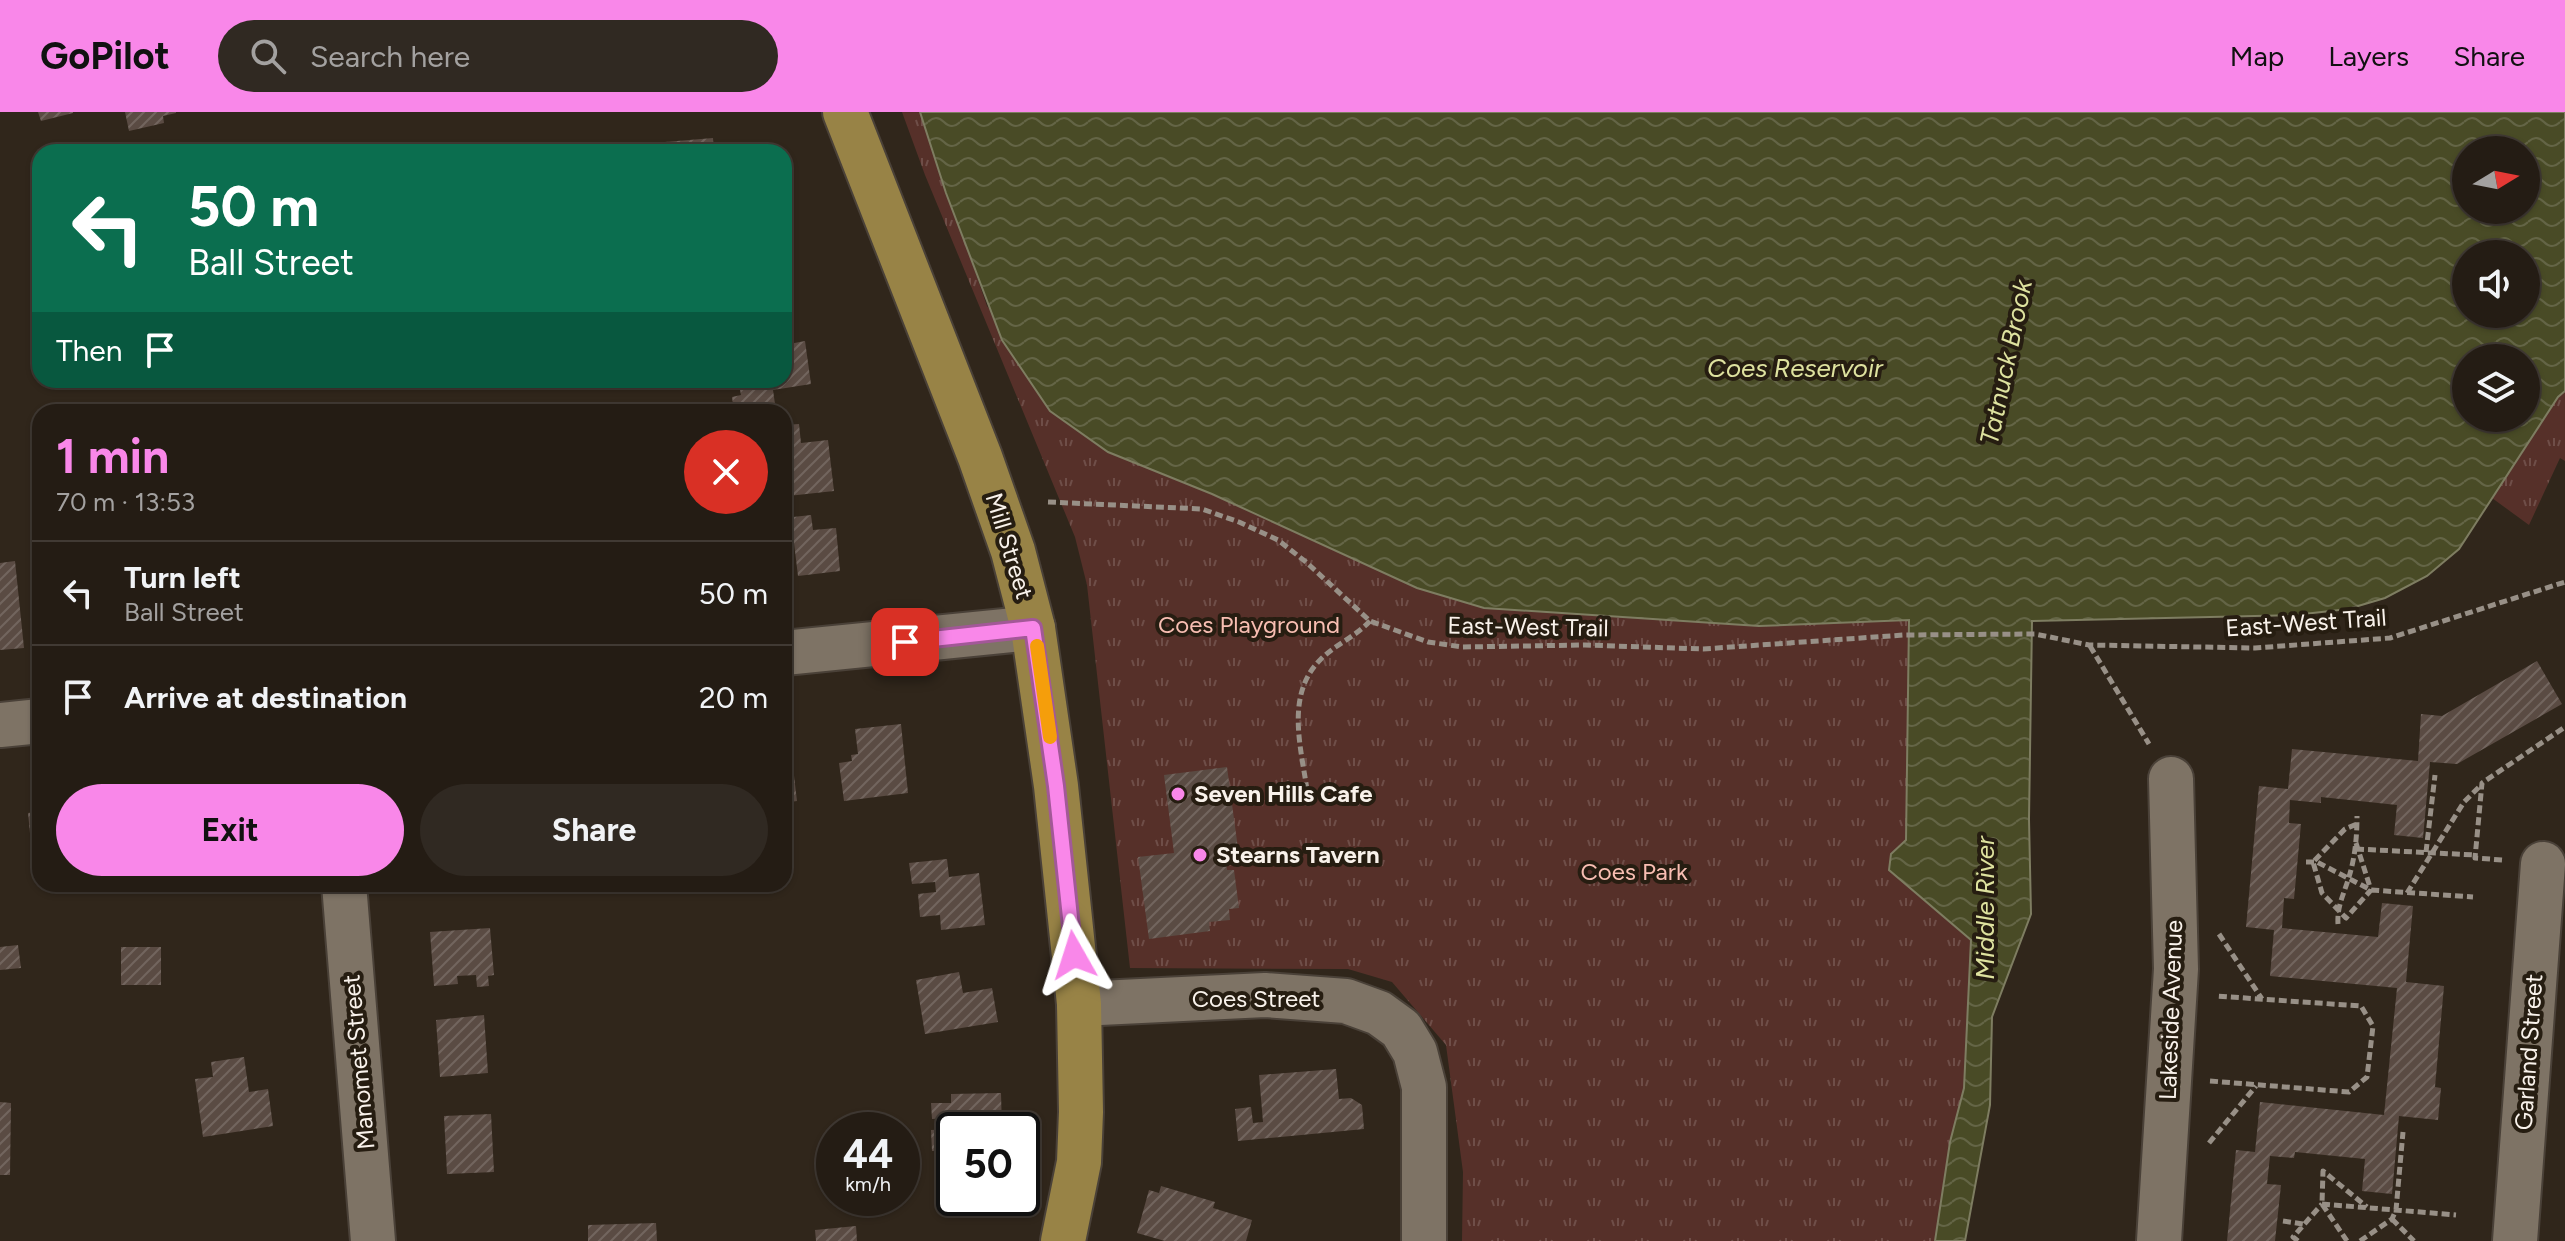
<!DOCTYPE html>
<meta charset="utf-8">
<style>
:root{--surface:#241c14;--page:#302922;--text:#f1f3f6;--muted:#a3a1a0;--line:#413a34;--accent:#f987e9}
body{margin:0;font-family:Figtree,sans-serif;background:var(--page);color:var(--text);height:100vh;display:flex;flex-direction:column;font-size:30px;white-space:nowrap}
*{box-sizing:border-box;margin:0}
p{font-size:26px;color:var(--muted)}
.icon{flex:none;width:44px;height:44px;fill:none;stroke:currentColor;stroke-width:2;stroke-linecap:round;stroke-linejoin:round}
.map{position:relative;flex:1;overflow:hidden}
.side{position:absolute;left:32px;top:292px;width:760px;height:488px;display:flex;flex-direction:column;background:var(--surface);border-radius:24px;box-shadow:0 2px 6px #0004,0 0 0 2px var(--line)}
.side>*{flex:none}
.top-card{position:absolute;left:32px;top:32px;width:760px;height:244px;border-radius:24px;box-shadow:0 2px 6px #0004,0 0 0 2px var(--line);background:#0b6e4f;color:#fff;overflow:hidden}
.needle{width:52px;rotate:80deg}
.fabs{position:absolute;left:2452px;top:24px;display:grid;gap:16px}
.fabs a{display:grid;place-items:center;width:88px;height:88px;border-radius:50%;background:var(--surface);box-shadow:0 2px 6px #0004,0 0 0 2px var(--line);font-size:40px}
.speed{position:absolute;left:816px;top:1000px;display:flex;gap:16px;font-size:40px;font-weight:700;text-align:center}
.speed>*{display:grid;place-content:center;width:104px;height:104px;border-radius:50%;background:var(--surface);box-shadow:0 2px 6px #0004,0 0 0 2px var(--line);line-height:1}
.speed small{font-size:20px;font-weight:400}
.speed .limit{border:4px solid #111;border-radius:12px;background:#fff;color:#111}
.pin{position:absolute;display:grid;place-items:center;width:68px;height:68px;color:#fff;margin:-34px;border-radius:16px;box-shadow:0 4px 12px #0006}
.me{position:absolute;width:88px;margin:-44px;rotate:354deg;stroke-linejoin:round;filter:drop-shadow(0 0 6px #0008)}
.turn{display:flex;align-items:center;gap:28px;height:168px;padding:0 24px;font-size:36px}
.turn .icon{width:104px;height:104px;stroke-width:2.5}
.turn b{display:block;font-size:56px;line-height:68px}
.then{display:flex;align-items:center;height:76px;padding:0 24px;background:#0003;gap:16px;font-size:30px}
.round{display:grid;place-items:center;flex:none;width:84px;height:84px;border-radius:42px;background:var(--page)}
.headline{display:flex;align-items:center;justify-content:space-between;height:136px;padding:0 24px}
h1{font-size:48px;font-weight:700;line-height:60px;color:var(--accent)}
.cta{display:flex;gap:16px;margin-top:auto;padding:16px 24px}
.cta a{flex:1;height:92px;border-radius:48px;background:var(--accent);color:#111;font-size:32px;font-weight:700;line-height:92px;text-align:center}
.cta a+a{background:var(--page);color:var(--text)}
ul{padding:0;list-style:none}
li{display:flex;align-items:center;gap:24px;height:104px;padding:0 24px;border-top:2px solid var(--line)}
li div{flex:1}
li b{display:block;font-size:30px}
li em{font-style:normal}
header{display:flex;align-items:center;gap:48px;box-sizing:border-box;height:112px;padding:0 40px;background:var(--accent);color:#111}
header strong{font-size:38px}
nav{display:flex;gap:44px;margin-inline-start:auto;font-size:28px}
.search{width:560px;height:72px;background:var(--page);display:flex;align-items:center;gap:20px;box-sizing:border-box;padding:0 28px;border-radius:44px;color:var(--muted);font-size:30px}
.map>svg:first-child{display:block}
</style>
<header>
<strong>GoPilot</strong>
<div class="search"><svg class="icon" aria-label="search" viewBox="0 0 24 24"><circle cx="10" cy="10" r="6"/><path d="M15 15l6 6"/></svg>Search here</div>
<nav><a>Map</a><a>Layers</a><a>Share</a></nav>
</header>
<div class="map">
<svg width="2565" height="1129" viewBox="0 0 2565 1129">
<defs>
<pattern id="grass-tufts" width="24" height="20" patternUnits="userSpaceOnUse" patternTransform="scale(2)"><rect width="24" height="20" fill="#563029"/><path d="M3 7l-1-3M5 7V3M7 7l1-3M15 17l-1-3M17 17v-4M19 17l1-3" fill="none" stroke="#6f4e48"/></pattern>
<pattern id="water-waves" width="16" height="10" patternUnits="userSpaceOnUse" patternTransform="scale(2)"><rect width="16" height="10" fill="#494b26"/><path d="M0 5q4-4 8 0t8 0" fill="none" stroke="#646546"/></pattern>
<pattern id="building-hatch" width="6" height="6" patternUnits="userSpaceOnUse" patternTransform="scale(2)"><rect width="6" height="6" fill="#5a4b43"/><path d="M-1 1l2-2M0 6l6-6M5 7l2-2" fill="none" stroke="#72655e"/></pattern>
</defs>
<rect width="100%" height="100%" fill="#30261b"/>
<!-- grass -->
<path fill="url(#grass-tufts)" d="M 902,0 L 920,0 L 987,194 L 1108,340 L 1212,382 L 1417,476 L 1484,496 L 1759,514 L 1909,508 L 1906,728 L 1891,742 L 1889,758 L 1971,828 L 1964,976 L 1950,1030 L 1935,1129 L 1462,1129 L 1463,1060 L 1446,933 L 1392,870 L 1348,857 L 1130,856 L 1087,473 L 1075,425 L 925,63 Z
M 2565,279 L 2565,349 L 2560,346 L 2529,413 L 2492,386 L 2558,285 Z"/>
<!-- water -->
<path fill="url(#water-waves)" stroke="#7e7d61" stroke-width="2" fill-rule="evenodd" d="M 920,0 L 2565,0 L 2565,279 L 2558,285 L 2459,437 L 2427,464 L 2385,486 L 2348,497 L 2295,503 L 2032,509 L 2029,707 L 2031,802 L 1992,905 L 1990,993 L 1965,1129 L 1935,1129 L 1950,1030 L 1964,976 L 1971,828 L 1889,758 L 1891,742 L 1906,728 L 1909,508 L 1759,514 L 1484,496 L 1417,476 L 1212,382 L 1108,340 L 1050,299 L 1002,228 L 946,81 ZM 2466,38 L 2526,38 L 2526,98 L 2466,98 ZM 2466,142 L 2526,142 L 2526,202 L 2466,202 ZM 2466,246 L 2526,246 L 2526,306 L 2466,306 Z"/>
<!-- building -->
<path fill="url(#building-hatch)" d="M 38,0 L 73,0 L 73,1 L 41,9 Z
M 125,0 L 176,0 L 176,1 L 163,4 L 164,11 L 129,19 Z
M 713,26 L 714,40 L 666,40 L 665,30 Z
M 805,229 L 811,272 L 773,278 L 776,299 L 734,300 L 732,285 L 741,283 L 738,268 L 784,268 L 784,233 Z
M 799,312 L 801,331 L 828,328 L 834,379 L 788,384 L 784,313 Z
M 811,403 L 813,418 L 836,416 L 840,459 L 798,464 L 793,423 L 784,424 L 784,406 Z
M 15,449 L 24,536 L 0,538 L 0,451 Z
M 2537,549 L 2562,592 L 2457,652 L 2430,650 L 2423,726 L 2394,723 L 2397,693 L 2321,685 L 2321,691 L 2290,688 L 2289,711 L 2301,712 L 2294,787 L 2284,786 L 2282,816 L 2378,825 L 2382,791 L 2413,794 L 2406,870 L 2444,874 L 2435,975 L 2441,976 L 2438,1008 L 2399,1004 L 2392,1082 L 2362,1079 L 2365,1047 L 2295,1040 L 2294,1046 L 2270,1044 L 2267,1072 L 2281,1073 L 2275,1129 L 2227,1129 L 2236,1038 L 2255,1040 L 2260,990 L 2384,1003 L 2397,876 L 2270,864 L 2274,818 L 2246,815 L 2259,674 L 2288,677 L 2292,637 L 2418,649 L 2421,602 L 2442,604 Z
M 901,612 L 908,681 L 844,689 L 839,651 L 852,649 L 851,643 L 858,642 L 855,617 Z
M 789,621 L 797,689 L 784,691 L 784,622 Z
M 1227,655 L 1239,744 L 1226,746 L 1227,758 L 1234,758 L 1239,796 L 1229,797 L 1230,808 L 1209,810 L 1210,819 L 1149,827 L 1138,745 L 1174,741 L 1164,663 Z
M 31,671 L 40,671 L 40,762 L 34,762 L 28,701 L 34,700 Z
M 947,747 L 949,765 L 979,761 L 985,813 L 941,818 L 940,803 L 920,805 L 918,782 L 936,780 L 935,770 L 912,772 L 909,751 Z
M 490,816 L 494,863 L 488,864 L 489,874 L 477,875 L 476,863 L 457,864 L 458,872 L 434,874 L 430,820 Z
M 18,833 L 21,856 L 0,858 L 0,835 Z
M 121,835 L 161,835 L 161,873 L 121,873 Z
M 959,860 L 963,881 L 992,876 L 998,910 L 925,922 L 916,868 Z
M 484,903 L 488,961 L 440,965 L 436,908 Z
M 244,945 L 249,980 L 268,977 L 273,1014 L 203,1025 L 195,967 L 213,965 L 211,950 Z
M 1336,957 L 1339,987 L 1351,986 L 1362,993 L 1364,1017 L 1238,1029 L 1235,997 L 1251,995 L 1253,1011 L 1263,1010 L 1259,963 Z
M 1001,981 L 1002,1018 L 954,1018 L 954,1038 L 932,1039 L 931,1018 L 952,1017 L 952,1006 L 932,1007 L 931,991 L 951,991 L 951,982 Z
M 0,990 L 11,991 L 10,1063 L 0,1063 Z
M 491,1002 L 494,1060 L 447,1062 L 444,1004 Z
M 1161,1074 L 1215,1090 L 1213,1096 L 1252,1108 L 1246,1129 L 1165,1129 L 1137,1121 L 1149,1078 L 1159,1081 Z
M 656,1111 L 657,1129 L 588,1129 L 588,1113 Z
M 856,1114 L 857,1129 L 816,1129 L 815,1118 Z"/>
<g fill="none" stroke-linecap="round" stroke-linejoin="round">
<!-- minor casing -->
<g stroke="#4a4138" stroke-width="48">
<path id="minor" d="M 784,541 L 1033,516
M 0,613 L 40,609
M 344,772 L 373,1129
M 1079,892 L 1265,883 L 1346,889 L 1379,901 L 1401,917 L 1415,940 L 1424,975 L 1424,1129
M 2159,1129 L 2176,857 L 2171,667
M 2515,1129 L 2543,752"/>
</g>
<!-- major casing -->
<g stroke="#4a4138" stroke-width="48">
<path id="major" d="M 845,0 L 980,345 L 1013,439 L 1033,516 L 1056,674 L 1079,892 L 1081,1000 L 1079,1050 L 1063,1129"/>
</g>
<!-- path -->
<path stroke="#989087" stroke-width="5" stroke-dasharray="8 4" stroke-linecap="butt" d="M 1048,390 L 1202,397 L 1239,410 L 1278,428 L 1306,450 L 1370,509 L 1428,530 L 1462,535 L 1585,533 L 1703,537 L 1904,523 L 2035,522 L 2089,533 L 2255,536 L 2390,526 L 2565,470
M 2090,534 L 2149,632
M 1307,678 C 1301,635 1285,582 1321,547 C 1336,532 1355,525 1370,509
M 2356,731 L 2371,778 L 2346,806 L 2322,781 L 2313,750 L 2345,717 L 2357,712
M 2356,737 L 2475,743
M 2426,740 L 2435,663
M 2502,748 L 2475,746 L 2482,671 L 2565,615
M 2306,750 L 2317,750 L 2371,778 L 2473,785
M 2407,781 L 2464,690 L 2482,672
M 2338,812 C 2337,795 2343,784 2348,768 C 2355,747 2357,725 2357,704
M 2219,822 L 2262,887
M 2210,969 L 2349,980 L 2367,965 L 2373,914 L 2361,894 L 2216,884
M 2209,1031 L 2256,974
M 2322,1092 L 2456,1103
M 2392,1107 L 2414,1129
M 2283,1109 L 2303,1112
M 2298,1129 L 2293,1125 L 2322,1092
M 2347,1129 L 2322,1092 L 2323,1059 L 2367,1095
M 2360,1129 L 2392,1107 L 2396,1098 L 2403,1020"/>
<!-- minor -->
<use href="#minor" stroke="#7e7365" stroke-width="44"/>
<!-- major -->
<use href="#major" stroke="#988346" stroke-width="44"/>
</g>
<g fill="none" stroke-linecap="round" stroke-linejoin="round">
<!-- route casing -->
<g stroke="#a25897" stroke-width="20">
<path id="route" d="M 905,530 L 1033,516 L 1056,674 L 1074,843"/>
</g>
<!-- route -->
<use href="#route" stroke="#f987e9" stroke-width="14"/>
<!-- slow -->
<path stroke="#f59e0b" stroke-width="14" d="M 1037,534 L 1050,625"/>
</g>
<!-- markers -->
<g fill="#f987e9" stroke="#261d11" stroke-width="3">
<circle cx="1178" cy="682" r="8"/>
<circle cx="1200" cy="743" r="8"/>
</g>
<g text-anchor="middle" stroke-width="8" stroke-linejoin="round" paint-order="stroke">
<!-- street labels -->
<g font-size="24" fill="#f9f2eb" stroke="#261d11">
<text transform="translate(1009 434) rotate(73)" y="8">Mill Street</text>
<text transform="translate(2306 511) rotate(-4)" y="8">East-West Trail</text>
<text transform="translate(1528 515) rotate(1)" y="8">East-West Trail</text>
<text x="1256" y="895">Coes Street</text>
<text transform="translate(2171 898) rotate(-88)" y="8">Lakeside Avenue</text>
<text transform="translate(2529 940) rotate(-86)" y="8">Garland Street</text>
<text transform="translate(359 950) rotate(-95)" y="8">Manomet Street</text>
</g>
<!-- park labels -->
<g font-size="24" fill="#f8beb2" stroke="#261d11">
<text x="1249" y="521">Coes Playground</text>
<text x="1634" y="768">Coes Park</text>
</g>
<!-- poi labels -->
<g font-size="24" font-weight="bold" fill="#f9f2eb" stroke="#261d11" text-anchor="start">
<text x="1194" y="690">Seven Hills Cafe</text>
<text x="1216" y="751">Stearns Tavern</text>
</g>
<!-- water labels -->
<g font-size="26" font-style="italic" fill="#dee29f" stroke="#261d11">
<text transform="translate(2006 250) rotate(-78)" y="9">Tatnuck Brook</text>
<text x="1795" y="265">Coes Reservoir</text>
<text transform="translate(1985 796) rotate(-90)" y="9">Middle River</text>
</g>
</g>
</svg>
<div class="fabs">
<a><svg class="needle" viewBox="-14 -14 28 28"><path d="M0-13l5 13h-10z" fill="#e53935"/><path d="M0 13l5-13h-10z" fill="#a3a1a0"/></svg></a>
<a><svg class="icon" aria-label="sound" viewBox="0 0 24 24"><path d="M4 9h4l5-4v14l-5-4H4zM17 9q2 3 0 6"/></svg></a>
<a><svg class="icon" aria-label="layers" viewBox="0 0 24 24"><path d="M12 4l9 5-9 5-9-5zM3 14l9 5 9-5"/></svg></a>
</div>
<div class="speed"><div>44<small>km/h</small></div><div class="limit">50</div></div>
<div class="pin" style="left:905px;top:530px;background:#d93025"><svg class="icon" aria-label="arrive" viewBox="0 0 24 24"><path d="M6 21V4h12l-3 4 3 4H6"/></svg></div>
<svg class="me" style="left:1074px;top:843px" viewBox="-20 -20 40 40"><path d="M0-17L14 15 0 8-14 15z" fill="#f987e9" stroke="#fff" stroke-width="4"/></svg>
<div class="top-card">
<div class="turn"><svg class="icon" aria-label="left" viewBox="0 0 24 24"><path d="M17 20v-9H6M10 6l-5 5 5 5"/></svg><div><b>50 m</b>Ball Street</div></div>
<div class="then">Then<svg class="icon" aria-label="arrive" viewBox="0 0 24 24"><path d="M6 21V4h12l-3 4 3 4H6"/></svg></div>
</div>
<section class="side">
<div class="headline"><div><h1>1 min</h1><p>70 m · 13:53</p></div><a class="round" style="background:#d93025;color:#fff"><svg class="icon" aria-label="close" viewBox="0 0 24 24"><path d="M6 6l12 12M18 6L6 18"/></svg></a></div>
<ul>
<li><svg class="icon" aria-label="left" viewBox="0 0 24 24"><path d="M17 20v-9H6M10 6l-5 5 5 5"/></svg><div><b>Turn left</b><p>Ball Street</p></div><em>50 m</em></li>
<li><svg class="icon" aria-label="arrive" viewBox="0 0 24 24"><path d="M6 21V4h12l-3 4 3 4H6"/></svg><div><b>Arrive at destination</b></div><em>20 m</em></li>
</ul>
<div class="cta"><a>Exit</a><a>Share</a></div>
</section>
</div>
